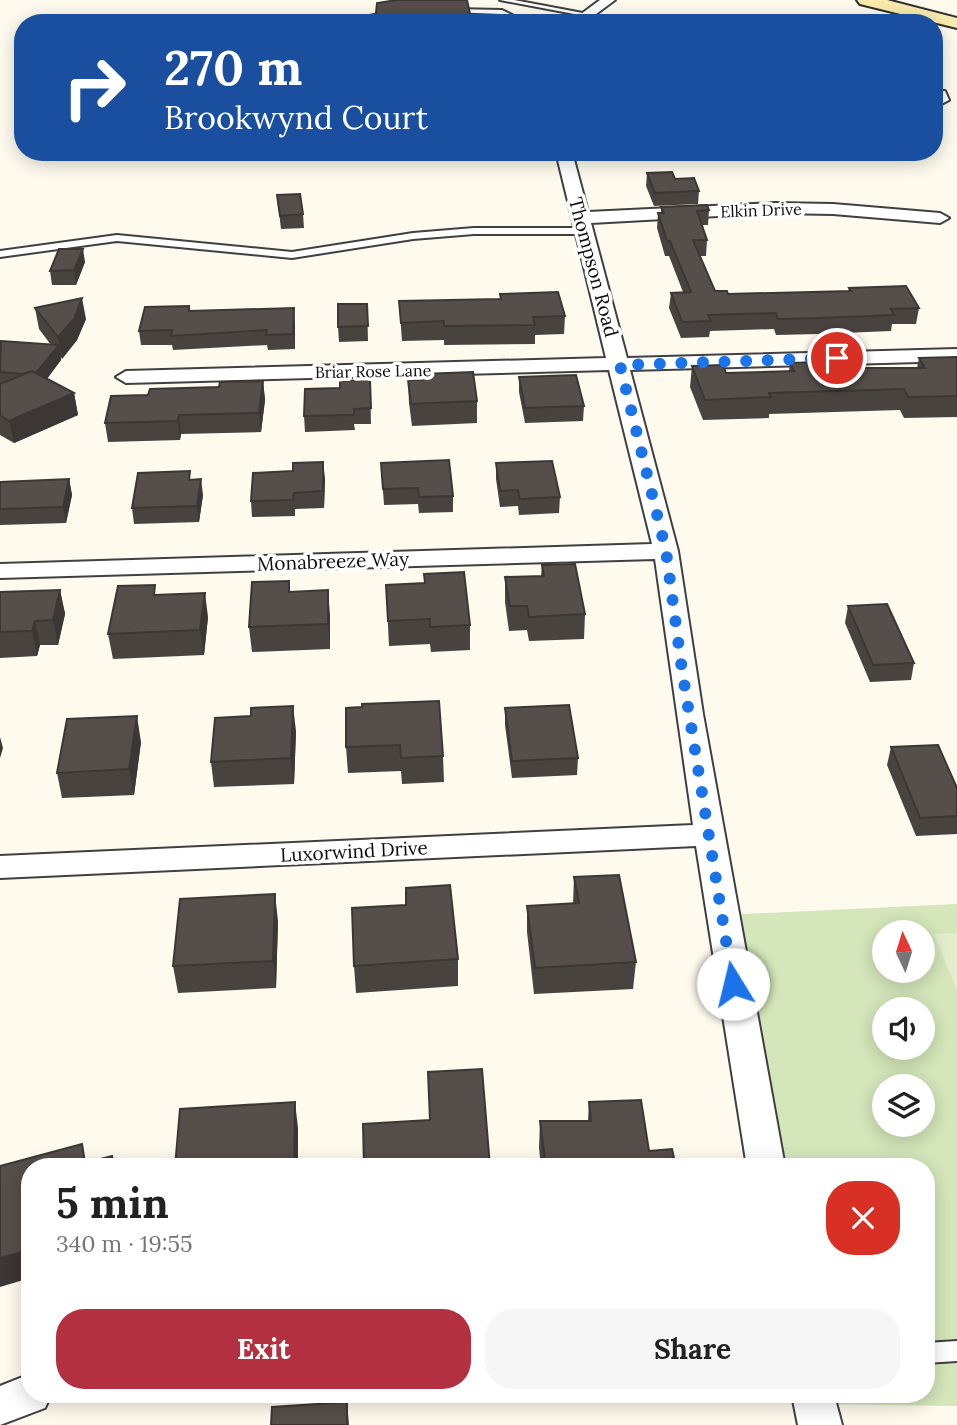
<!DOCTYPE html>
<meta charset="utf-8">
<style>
:root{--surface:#fff;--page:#f6f6f6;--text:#222;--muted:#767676;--accent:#b2303f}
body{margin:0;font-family:Lora,serif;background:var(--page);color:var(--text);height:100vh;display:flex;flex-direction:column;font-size:26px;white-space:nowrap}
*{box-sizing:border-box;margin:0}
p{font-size:23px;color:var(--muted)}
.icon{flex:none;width:38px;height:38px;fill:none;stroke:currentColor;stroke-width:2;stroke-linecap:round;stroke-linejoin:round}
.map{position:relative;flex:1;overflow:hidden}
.sheet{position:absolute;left:21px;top:1158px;width:914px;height:245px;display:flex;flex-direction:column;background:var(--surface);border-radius:28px;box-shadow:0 4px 18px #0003}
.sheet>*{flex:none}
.hud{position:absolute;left:14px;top:14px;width:929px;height:147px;border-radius:28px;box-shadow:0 4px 18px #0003;background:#1a4fa0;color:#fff;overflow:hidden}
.needle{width:46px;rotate:356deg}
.tools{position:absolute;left:872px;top:920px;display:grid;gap:14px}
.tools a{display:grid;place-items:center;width:63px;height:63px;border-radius:50%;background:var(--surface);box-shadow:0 4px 18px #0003;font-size:35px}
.pin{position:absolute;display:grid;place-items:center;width:60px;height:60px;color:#fff;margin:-30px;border:4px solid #fff;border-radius:50%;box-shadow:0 2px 7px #0007}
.me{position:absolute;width:77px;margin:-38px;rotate:351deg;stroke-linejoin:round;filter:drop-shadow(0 0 5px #0008)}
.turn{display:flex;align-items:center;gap:24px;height:147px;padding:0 35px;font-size:32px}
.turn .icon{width:91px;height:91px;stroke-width:2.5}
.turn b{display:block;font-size:49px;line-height:60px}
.round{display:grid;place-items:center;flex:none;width:74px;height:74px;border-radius:28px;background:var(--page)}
.summary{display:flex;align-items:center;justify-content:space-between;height:119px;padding:0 35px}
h1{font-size:42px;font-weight:700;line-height:52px}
.action{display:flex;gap:14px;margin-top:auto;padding:14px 35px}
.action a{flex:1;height:80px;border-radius:28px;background:var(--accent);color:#fff;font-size:28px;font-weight:700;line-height:80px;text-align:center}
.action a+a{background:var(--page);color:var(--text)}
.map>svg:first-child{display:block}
</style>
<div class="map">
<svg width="957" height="1425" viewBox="0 0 957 1425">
<rect width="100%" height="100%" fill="#fefaee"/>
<!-- green -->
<path fill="#d4e6ba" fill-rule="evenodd" d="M 957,904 L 957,1406 L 815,1404 L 814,1395 L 926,1395 L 926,1167 L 770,1167 L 722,915 ZM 884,933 L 922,933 L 922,971 L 884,971 ZM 884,1010 L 922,1010 L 922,1048 L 884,1048 ZM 884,1087 L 922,1087 L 922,1125 L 884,1125 Z"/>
<!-- pitch -->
<path fill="#e4edcc" d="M 957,933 L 957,991 L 934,934 Z"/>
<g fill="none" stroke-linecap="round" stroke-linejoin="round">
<!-- service casing -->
<g stroke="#404040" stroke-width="4">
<path id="service" d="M 500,0 L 514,0 L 588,14 L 585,16 Z
M 453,9 L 502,10 L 528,23 L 519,23 L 501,14 L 451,12 Z
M 394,11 L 396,14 L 350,23 L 335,23 Z
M 939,91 L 945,91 L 949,100 L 934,108 L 934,103 L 941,99 Z
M 474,228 L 585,228 L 589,231 L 585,234 L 474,234 L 413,239 L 292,258 L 117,241 L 0,257 L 0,251 L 117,235 L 292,252 L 413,233 Z
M 957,1341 L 957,1361 L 926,1363 L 926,1343 Z"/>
</g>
<!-- minor casing -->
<g stroke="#404040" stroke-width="4">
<path id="minor" d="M 600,0 L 615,0 L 584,23 L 569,23 Z
M 556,152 L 572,152 L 588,212 L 775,203 L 833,204 L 940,213 L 949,218 L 940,223 L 833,214 L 775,213 L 591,223 L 627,358 L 957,349 L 957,361 L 630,370 L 678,551 L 703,714 L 785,1167 L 747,1167 L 696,846 L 0,878 L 0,856 L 693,825 L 655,559 L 0,578 L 0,564 L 652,544 L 609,370 L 126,383 L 116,377 L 126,371 L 606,358 Z
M 30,1374 L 30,1395 L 51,1395 L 45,1408 L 0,1425 L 0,1386 Z
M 792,1395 L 834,1395 L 842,1425 L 798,1425 Z"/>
</g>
<!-- secondary casing -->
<g stroke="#2f2f2f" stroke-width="4">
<path id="secondary" d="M 857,0 L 887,0 L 957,18 L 957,28 L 860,4 Z"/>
</g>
<!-- service -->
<use href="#service" fill="#fff" fill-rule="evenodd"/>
<!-- minor -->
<use href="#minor" fill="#fff" fill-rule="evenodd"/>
<!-- secondary -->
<use href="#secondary" fill="#f9ebae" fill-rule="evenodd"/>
</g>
<!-- wall -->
<path fill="#494340" d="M 647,173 L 675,179 L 699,191 L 698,204 L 654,206 L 646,186 Z
M 277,195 L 303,214 L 304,228 L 281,229 Z
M 661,207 L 709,210 L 708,225 L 702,225 L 707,240 L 706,256 L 700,256 L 715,291 L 728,294 L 848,291 L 849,288 L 919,308 L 916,324 L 892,324 L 891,331 L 819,334 L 776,335 L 774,329 L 710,331 L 709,337 L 681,338 L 669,308 L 671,293 L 683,292 L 669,256 L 665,256 L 657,228 L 658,213 L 661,213 Z
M 85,262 L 76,285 L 52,285 L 50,271 Z
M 500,294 L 565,316 L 564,334 L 535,335 L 535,344 L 444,345 L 444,340 L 402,341 L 399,301 L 500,299 Z
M 367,304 L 368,341 L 339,342 L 338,327 Z
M 35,308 L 86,319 L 77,340 L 62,359 L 61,357 L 61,360 L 47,379 L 74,393 L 78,415 L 14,443 L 0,435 L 0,342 L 51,345 L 39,329 Z
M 190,310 L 295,323 L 295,349 L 268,350 L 267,345 L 173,350 L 172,345 L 141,345 L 139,331 Z
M 957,357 L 957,417 L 904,418 L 900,410 L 769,414 L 769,418 L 703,420 L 690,387 L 692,366 L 726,373 L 789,371 L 790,363 L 827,368 L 917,368 L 919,358 Z
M 422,374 L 477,401 L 477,423 L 412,426 L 409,403 L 408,380 L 422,380 Z
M 519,377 L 584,406 L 583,421 L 525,423 L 519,392 Z
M 370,380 L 371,424 L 354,424 L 355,430 L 305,432 L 304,416 L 340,388 Z
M 263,381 L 265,400 L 261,432 L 181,434 L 180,440 L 108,442 L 105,423 L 148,395 Z
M 381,463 L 453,496 L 453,512 L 419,513 L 418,504 L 384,505 Z
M 496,463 L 560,497 L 559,513 L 519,515 L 518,506 L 500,507 L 496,479 Z
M 325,478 L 324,508 L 295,509 L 295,516 L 252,517 L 251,501 Z
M 69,479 L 72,495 L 66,523 L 0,525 L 0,482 Z
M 191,480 L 203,495 L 199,522 L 134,524 L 132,508 Z
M 542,565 L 585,614 L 584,639 L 529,641 L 527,630 L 509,631 L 505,602 L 505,577 L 541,576 Z
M 386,585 L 470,625 L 470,650 L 431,652 L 430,644 L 389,646 Z
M 60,590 L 65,614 L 58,645 L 40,645 L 37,656 L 0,658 L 0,592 Z
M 290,592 L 330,615 L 330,649 L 252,652 L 249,627 Z
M 157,595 L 208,617 L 204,655 L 113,659 L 108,634 Z
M 848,606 L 914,663 L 911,680 L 870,682 L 845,623 Z
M 346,708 L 443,756 L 444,782 L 402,784 L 401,771 L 348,773 L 346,747 Z
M 505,708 L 578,758 L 577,775 L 512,778 L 505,725 Z
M 296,731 L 294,784 L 214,787 L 211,762 Z
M 141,742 L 134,795 L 62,798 L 57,773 Z
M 891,747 L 957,788 L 957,834 L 916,836 L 887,765 Z
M 574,877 L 636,962 L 633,989 L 534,994 L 527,932 L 527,906 L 573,904 Z
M 406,905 L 458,959 L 458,986 L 356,993 L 354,966 Z
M 278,921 L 276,988 L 178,993 L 173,966 Z
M 589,1102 L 649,1151 L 676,1167 L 541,1167 L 539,1148 L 540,1121 L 588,1121 Z"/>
<!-- shaded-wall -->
<path fill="#3c3734" d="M 83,249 L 85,262 L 76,285 L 74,270 Z
M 82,298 L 86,319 L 77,340 L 62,359 L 58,337 Z
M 294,308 L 295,323 L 295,349 L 293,334 Z
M 59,345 L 61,360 L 38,390 L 35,375 Z
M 263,381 L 265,400 L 261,432 L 259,413 Z
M 74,393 L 78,415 L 14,443 L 9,421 Z
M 179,415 L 181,434 L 180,440 L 178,421 Z
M 323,462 L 325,478 L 324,508 L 323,491 Z
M 69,479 L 72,495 L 66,523 L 63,507 Z
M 201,479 L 203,495 L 199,522 L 197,506 Z
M 60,590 L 65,614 L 58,645 L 53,620 Z
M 328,590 L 330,615 L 330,649 L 328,624 Z
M 205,593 L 208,617 L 204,655 L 200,630 Z
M 35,621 L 40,645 L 37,656 L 32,631 Z
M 293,706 L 296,731 L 294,784 L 291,758 Z
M 137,716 L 141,742 L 134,795 L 129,769 Z
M 0,737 L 3,748 L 0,758 Z
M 275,894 L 278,921 L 276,988 L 273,961 Z
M 295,1102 L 298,1128 L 298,1167 L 294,1167 Z
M 30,1250 L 30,1278 L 0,1287 L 0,1258 Z
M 347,1402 L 349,1425 L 347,1425 Z"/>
<!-- building -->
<path fill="#554e4a" stroke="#3c3734" stroke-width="2" d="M 397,0 L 467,0 L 472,23 L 375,23 L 377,3 Z
M 672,172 L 675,179 L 694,178 L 699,191 L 655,193 L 647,173 Z
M 300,194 L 303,214 L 280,216 L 277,195 Z
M 707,205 L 709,210 L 697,211 L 707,240 L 693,240 L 715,291 L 727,291 L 728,294 L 851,291 L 849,288 L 906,286 L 919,308 L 891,309 L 894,315 L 821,318 L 778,319 L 776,313 L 708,315 L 711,321 L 682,322 L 671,293 L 691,292 L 670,241 L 667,241 L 658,213 L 664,213 L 661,207 Z
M 59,249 L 83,249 L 74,270 L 50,271 Z
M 558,292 L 565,316 L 533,317 L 535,325 L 444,326 L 444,321 L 401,323 L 399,301 L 501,299 L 500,294 Z
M 82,298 L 74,319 L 58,337 L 35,308 Z
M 338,304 L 367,304 L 368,326 L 338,327 Z
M 189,306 L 189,311 L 294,308 L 293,334 L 266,335 L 267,330 L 171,336 L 172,330 L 139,331 L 145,307 Z
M 1,341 L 59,345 L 36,373 L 32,371 L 23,374 L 0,372 Z
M 957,357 L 957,396 L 908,397 L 904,389 L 769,393 L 771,397 L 705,400 L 692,366 L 723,365 L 726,373 L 794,371 L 790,363 L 824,362 L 827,368 L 925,368 L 919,358 Z
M 32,371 L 74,393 L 9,421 L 0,415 L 0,384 Z
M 473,372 L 477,401 L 411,404 L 408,380 L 423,380 L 422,374 Z
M 576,375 L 584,406 L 525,408 L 519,377 Z
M 370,380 L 371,408 L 354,409 L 354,415 L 304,416 L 305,389 L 340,388 L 340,381 Z
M 263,381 L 259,413 L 179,415 L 178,421 L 105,423 L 111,396 L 148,395 L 150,389 L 219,387 L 220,382 Z
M 449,460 L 453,496 L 419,497 L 418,488 L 383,489 L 381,463 Z
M 552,461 L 560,497 L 520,499 L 518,490 L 500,491 L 496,463 Z
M 323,462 L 323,491 L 294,493 L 293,500 L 251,501 L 253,473 L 293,471 L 293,463 Z
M 190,471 L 189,480 L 201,479 L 197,506 L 132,508 L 138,473 Z
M 69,479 L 63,507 L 0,509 L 0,482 Z
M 575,564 L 585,614 L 529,617 L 527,606 L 510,606 L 505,577 L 544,576 L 542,565 Z
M 464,572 L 470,625 L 430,627 L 430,619 L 388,621 L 386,585 L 425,583 L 424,574 Z
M 289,581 L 289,592 L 328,590 L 328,624 L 249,627 L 252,582 Z
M 155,585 L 154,595 L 205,593 L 200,630 L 108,634 L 118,586 Z
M 60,590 L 53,620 L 35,621 L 32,631 L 0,632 L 0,592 Z
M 887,604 L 914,663 L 873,665 L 848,606 Z
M 439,701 L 443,756 L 401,758 L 400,745 L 346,747 L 346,708 L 362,707 L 362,704 Z
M 569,705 L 578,758 L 512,761 L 505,708 Z
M 293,706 L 291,758 L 211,762 L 215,718 L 251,716 L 251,708 Z
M 137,716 L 129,769 L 57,773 L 67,719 Z
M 938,745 L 957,788 L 957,816 L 920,818 L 891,747 Z
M 619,875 L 636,962 L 535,968 L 527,906 L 579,903 L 574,877 Z
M 450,885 L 458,959 L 354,966 L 352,908 L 406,905 L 406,888 Z
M 275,894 L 273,961 L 173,966 L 180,899 Z
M 482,1069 L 490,1167 L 364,1167 L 363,1124 L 430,1120 L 428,1072 Z
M 641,1100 L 649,1151 L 672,1149 L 676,1167 L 546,1167 L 540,1121 L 591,1121 L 589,1102 Z
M 295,1102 L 294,1167 L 175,1167 L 180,1109 Z
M 82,1144 L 85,1163 L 112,1156 L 114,1167 L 30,1167 L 30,1250 L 0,1258 L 0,1166 Z
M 347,1402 L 347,1425 L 271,1425 L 272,1407 Z"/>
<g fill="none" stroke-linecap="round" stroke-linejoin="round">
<!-- route -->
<path stroke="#1a73e8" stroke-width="12" stroke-dasharray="0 21.6" d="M 733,984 L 682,670 L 666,551 L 620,365 L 837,358"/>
</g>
<g text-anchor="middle" stroke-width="7" stroke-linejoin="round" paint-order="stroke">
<!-- far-street labels -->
<g font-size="16" fill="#0d0d0d" stroke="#fff">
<text transform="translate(761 210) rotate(-2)" y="6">Elkin Drive</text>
<text transform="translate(373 371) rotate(-1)" y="6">Briar Rose Lane</text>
</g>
<!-- street labels -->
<g font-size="19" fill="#0d0d0d" stroke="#fff">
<text transform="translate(594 267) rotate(75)" y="7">Thompson Road</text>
<text transform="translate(333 561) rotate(-2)" y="7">Monabreeze Way</text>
<text transform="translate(354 851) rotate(-3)" y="7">Luxorwind Drive</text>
</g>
</g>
</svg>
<div class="tools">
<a><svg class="needle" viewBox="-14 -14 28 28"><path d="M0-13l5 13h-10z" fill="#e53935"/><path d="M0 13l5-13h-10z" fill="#767676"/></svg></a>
<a><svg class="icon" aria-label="sound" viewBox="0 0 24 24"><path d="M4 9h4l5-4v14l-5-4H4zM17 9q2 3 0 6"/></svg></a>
<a><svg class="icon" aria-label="layers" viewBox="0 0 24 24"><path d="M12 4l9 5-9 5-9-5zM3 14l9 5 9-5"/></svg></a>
</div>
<div class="pin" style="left:837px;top:358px;background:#d93025"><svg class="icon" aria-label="arrive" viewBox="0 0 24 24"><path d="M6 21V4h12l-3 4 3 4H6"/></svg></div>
<svg class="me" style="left:733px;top:984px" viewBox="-20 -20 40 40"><circle r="19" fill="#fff"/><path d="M0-13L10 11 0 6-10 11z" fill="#1a73e8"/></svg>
<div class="hud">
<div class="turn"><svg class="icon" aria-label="right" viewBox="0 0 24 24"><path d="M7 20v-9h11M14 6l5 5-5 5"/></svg><div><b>270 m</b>Brookwynd Court</div></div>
</div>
<section class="sheet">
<div class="summary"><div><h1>5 min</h1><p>340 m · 19:55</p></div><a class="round" style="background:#d93025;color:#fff"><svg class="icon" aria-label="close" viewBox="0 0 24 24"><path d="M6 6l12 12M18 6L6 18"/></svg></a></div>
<div class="action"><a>Exit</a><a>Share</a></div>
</section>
</div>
